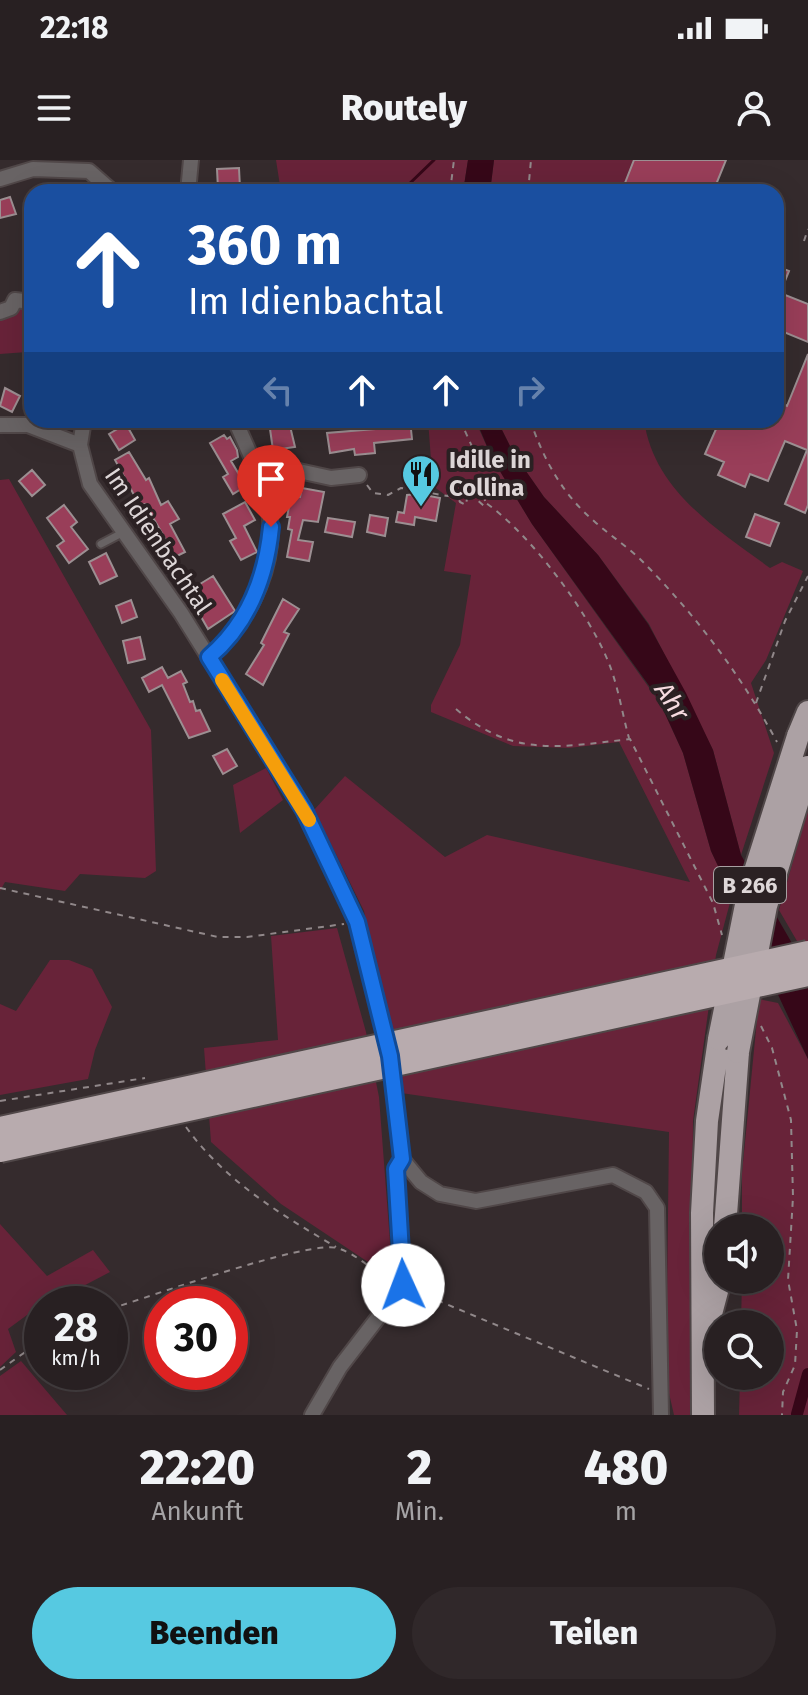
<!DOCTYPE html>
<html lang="de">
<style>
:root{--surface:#282022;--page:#30282a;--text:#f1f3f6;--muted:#a5a3a5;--line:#443e40;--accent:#56c9e1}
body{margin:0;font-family:"Fira Sans",sans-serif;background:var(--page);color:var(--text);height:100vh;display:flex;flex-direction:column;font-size:30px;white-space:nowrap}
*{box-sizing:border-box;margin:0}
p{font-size:26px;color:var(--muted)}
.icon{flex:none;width:44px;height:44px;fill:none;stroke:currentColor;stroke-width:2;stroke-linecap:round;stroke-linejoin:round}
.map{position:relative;height:1255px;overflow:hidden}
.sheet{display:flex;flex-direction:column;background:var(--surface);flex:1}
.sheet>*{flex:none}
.guide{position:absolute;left:24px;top:24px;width:760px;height:244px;border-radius:24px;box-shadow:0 8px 32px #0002,0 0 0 2px var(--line);background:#1a4fa0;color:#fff;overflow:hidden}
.tools{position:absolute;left:704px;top:1054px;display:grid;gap:16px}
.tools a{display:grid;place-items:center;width:80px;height:80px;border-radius:50%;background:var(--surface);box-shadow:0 8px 32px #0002,0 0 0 2px var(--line);font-size:40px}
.speed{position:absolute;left:24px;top:1126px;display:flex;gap:16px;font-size:40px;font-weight:700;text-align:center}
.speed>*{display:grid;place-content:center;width:104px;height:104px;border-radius:50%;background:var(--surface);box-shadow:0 8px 32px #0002,0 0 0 2px var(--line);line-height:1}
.speed small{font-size:20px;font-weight:400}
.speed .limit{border:12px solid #d22;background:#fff;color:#111}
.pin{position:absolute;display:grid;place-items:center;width:68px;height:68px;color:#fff;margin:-82px -34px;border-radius:50% 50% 50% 0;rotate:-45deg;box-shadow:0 0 8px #0007}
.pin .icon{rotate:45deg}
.me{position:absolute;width:88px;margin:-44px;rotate:358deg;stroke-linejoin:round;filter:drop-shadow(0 0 6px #0008)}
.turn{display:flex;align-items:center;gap:28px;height:168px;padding:0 32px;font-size:36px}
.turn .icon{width:104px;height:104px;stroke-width:2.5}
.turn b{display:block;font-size:56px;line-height:68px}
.lanes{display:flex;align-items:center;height:76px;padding:0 32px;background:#0003;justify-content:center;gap:40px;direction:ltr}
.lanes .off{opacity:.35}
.eta{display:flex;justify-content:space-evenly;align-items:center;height:136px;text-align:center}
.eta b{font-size:48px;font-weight:800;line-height:56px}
.button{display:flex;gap:16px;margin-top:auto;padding:16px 32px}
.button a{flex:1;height:92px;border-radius:48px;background:var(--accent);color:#111;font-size:32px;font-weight:800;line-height:92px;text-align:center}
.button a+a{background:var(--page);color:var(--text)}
.status{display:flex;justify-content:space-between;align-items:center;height:56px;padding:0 40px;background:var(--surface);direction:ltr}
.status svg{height:22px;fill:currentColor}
header{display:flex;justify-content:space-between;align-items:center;height:104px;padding:0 32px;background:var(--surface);font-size:36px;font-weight:800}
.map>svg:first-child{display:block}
</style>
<div class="status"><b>22:18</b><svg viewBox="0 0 49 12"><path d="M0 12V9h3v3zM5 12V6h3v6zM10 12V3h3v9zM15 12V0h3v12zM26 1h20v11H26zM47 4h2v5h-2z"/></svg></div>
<header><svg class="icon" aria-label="menu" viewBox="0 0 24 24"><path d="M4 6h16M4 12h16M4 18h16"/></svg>Routely<svg class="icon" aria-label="person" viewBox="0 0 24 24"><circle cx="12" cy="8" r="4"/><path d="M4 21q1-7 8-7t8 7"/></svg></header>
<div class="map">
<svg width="808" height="1255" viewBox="0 0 808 1255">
<rect width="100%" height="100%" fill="#352b2d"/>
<!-- green -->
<path fill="#682339" d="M 276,0 L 468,0 L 463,32 L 281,32 Z
M 494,0 L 634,0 L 625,23 L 647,32 L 490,32 Z
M 17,148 L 32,152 L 32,180 L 27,192 L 0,194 L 0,158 Z
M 428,260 L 475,260 L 492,298 L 532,364 L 660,543 L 683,593 L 711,691 L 732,735 L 716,795 L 693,961 L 690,1255 L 674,1255 L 666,1220 L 669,972 L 401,933 L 364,751 L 314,650 L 345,616 L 445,697 L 487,675 L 690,722 L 619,582 L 569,588 L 513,586 L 431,552 L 431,545 L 460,485 L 471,415 L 444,411 L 456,343 L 433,326 Z
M 497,260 L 644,260 C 654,331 717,369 770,408 L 782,402 L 803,411 L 766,500 L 751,523 L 774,593 L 741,695 L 713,590 L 649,464 L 598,395 L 544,337 L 514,294 Z
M 9,319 L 151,570 L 156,711 L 145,718 L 80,714 L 65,731 L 5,722 L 0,731 L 0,320 Z
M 266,608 L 283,640 L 240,673 L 233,625 Z
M 808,649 L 808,800 L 779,750 Z
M 337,768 L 366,872 L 379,937 L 391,1095 L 380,1110 L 281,1044 L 211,982 L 204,888 L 278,880 L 271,776 Z
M 50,800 L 69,800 L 92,809 L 112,847 L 95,890 L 88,919 L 0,935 L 0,844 L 16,851 Z
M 759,839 L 778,843 L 808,899 L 808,1255 L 739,1255 L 740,1216 L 770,1216 L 770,1164 L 741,1164 L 742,1120 L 770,1120 L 770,1068 L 742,1068 L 742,1013 Z
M 0,1064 L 47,1116 L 93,1090 L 110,1112 L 49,1144 L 42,1144 L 8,1169 L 16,1192 L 0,1207 Z
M 21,1201 L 67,1255 L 0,1255 L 0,1216 Z"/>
<!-- water -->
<path fill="#360718" d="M 468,0 L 494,0 L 490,32 L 463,32 Z
M 476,260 L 497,260 L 514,294 L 544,337 L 598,395 L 648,464 L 686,533 L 713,590 L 741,695 L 808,811 L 808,899 L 711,691 L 683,593 L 658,538 L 532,364 L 492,298 Z"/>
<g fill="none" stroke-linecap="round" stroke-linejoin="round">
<!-- stream -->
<path stroke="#360718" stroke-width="3" d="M 407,32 L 406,27 L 434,0"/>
<!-- canal -->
<path stroke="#360718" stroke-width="12" d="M 797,1254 L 808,1214"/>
</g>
<!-- building -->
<path fill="#993e59" stroke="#9c8f92" stroke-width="2" d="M 634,0 L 726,0 L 713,32 L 647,32 L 625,23 Z
M 239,8 L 240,28 L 218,29 L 217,9 Z
M 10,37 L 16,54 L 0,58 L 0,40 Z
M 776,106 L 789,111 L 780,133 L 808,144 L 808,182 L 784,172 L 776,191 Z
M 808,194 L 808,345 L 805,353 L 785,344 L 807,290 L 785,281 L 768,321 L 750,314 L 745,327 L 718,315 L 724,302 L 705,294 L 720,260 L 776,260 L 776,241 L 787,246 Z
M 5,228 L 20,236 L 12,252 L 0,246 Z
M 410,260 L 412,279 L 374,283 L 375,293 L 355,295 L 354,289 L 330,293 L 327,273 L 387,268 L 386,262 Z
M 126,264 L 135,280 L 119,290 L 109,274 Z
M 290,266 L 295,287 L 273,290 L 270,269 Z
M 224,275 L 227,279 L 230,277 L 237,290 L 238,297 L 231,301 L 246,326 L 233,334 L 223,317 L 228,314 L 210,283 Z
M 129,292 L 146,320 L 149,318 L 161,345 L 168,341 L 179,359 L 170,364 L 185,392 L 167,401 L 158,385 L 166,380 L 145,344 L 140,346 L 115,300 Z
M 32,310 L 45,325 L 32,336 L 19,321 Z
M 302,328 L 324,332 L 318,362 L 303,360 L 298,380 L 313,382 L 309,401 L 287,397 L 292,370 L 288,369 L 290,357 L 287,357 L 291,336 L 300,337 Z
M 419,334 L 440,338 L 436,361 L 415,357 L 414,365 L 396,362 L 398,352 L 404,353 L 407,335 Z
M 245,342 L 255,360 L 244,366 L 257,392 L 241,400 L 230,381 L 236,378 L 223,354 Z
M 64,345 L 77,362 L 71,367 L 88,389 L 69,403 L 57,386 L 64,381 L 47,358 Z
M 755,354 L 779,363 L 770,386 L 746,377 Z
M 370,355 L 388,358 L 385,376 L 367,372 Z
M 328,358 L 355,362 L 352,377 L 325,372 Z
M 106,393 L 117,416 L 100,424 L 89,402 Z
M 213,416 L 235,451 L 208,469 L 187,432 Z
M 283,439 L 299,449 L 284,472 L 289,474 L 263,525 L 246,514 L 264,485 L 261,483 Z
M 131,440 L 137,457 L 122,463 L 116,446 Z
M 140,477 L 145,499 L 128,503 L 123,481 Z
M 162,507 L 168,518 L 181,511 L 187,522 L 183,524 L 190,542 L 193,541 L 196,551 L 200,550 L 210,571 L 189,578 L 162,525 L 149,532 L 142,518 Z
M 227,589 L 237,606 L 223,614 L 213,596 Z"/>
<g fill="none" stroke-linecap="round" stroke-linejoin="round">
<!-- service casing -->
<g stroke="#504748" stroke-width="11">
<path id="service" d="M 101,384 L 122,373"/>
</g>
<!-- minor casing -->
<g stroke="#504748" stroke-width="18">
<path id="minor" d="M 0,19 L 33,9 L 89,11 L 113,32
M 188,32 L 191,0
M 0,152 L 11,148 L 15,140 L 32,142
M 84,260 L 80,285 L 90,324 L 181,453 L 304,650 L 357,762 L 390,896 L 402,999 L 421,1022 L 440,1034 L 476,1041 L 613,1015 L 646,1032 L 657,1048 L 661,1255
M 0,265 L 28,265 L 80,285
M 253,301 L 331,318 L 359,315
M 209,497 C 252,460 281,398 267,341 C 260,313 246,286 235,260
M 312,1255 L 340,1207 L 403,1125 L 396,1009 L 402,999"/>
</g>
<!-- trunk casing -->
<g stroke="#504748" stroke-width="26">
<path id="trunk" d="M 798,576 L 808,552
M 725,1068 L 738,892
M 707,1169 L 720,1120
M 703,1255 L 702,1053 L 707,961 L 719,879"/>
</g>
<!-- path -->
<path stroke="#91888a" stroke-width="2" stroke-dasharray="6 6" stroke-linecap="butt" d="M 450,32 L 454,0
M 528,32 L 531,0
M 804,81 L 808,69
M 460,260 L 479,302 L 485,341
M 530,260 C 544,300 562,334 595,362 C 612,377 631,389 646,405 C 698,458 742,517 777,582
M 367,325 L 373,333 L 388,335 L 401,328 L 448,336 L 451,323 L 460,342 L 466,345 L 468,332 L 484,346 L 486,343 C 530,374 587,450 608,501 C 618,525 622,553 629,578
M 756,543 L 785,461 L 808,416
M 456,549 C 513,598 560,587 630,579 L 713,743 L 722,775
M 0,728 L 218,777 L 247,777 L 344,764
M 761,866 L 772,888 L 791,960 L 793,1037 L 788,1120 L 797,1170 L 795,1205 L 783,1232 L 782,1255
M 0,941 L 145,918
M 186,967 C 225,1021 280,1054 336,1087
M 415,1131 L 649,1229
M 110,1149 C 149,1137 308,1080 337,1088 C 356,1093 373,1112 391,1120
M 0,1210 L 42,1180"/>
<!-- service -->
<use href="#service" stroke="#686364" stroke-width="7"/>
<!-- minor -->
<use href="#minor" stroke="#686364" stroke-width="14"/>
<!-- trunk -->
<use href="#trunk" stroke="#aca1a4" stroke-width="22"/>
<!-- trunk-bridge casing -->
<g stroke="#504748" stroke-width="26" stroke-linecap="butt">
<path id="trunk-bridge" d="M 719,879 L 749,730 L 798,576
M 738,892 L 766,746 L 808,607"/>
</g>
<!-- motorway-bridge casing -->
<g stroke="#504748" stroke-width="28" stroke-linecap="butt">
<path id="motorway-bridge" d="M 0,969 L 808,793
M 0,990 L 808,814"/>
</g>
<!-- trunk-bridge -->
<use href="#trunk-bridge" stroke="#aca1a4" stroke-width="22"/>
<!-- motorway-bridge -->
<use href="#motorway-bridge" stroke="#b8abae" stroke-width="24"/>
</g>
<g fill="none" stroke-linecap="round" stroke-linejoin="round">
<!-- route casing -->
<g stroke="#114b97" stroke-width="20">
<path id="route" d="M 271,367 C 266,418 249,463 209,497 L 304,650 L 357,762 L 390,896 L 402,999 L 396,1009 L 403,1125"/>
</g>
<!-- route -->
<use href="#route" stroke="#1a73e8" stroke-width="14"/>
<!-- slow -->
<path stroke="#f59e0b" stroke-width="14" d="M 222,520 L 309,660"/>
</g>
<!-- icons -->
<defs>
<g id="restaurant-pin" transform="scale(2)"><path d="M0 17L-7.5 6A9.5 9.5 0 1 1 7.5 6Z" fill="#56c9e1" stroke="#2b2123"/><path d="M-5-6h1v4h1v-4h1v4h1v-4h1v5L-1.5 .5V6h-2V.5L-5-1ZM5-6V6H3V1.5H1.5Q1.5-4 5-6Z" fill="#111"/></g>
</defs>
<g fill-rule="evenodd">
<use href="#restaurant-pin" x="421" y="314"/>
</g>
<g text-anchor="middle" stroke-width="8" stroke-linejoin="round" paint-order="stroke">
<!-- shield labels -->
<rect fill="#2b2123" stroke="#a8a0a2" stroke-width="2" x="714" y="707" width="72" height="36" rx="6"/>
<g font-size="22" font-weight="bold" fill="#ded7d8">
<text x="750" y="733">B 266</text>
</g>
<!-- poi labels -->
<g font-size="24" font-weight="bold" fill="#ded7d8" stroke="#2b2123" text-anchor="start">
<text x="449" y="308">Idille in<tspan x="449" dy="28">Collina</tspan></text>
</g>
<!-- street labels -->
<g font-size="24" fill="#ded7d8" stroke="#2b2123">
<text transform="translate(158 381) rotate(56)" y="8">Im Idienbachtal</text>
</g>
<!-- water labels -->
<g font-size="26" font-style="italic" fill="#f6dbe0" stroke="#2b2123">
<text transform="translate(672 541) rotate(57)" y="9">Ahr</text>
</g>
</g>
</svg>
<div class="tools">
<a><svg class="icon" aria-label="sound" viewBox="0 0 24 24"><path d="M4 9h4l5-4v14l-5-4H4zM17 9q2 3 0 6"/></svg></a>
<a><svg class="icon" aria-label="search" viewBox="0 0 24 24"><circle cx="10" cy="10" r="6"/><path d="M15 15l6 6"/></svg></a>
</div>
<div class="speed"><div>28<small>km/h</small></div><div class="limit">30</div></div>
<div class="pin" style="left:271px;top:367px;background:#d93025"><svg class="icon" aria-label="arrive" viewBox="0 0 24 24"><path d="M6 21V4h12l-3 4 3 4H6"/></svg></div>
<svg class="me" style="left:403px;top:1125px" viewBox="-20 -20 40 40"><circle r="19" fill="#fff"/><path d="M0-13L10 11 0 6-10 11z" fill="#1a73e8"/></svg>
<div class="guide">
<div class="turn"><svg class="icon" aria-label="ahead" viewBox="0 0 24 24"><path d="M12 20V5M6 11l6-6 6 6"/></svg><div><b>360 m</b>Im Idienbachtal</div></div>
<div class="lanes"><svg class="icon off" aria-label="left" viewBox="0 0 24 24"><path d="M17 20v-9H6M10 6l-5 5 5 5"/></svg><svg class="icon" aria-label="ahead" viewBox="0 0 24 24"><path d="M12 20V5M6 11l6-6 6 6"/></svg><svg class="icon" aria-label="ahead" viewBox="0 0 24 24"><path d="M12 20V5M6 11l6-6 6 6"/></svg><svg class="icon off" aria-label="right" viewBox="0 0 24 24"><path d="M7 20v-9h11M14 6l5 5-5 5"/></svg></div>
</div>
</div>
<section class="sheet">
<div class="eta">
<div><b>22:20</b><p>Ankunft</p></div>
<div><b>2</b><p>Min.</p></div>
<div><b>480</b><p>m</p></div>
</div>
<div class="button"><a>Beenden</a><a>Teilen</a></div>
</section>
